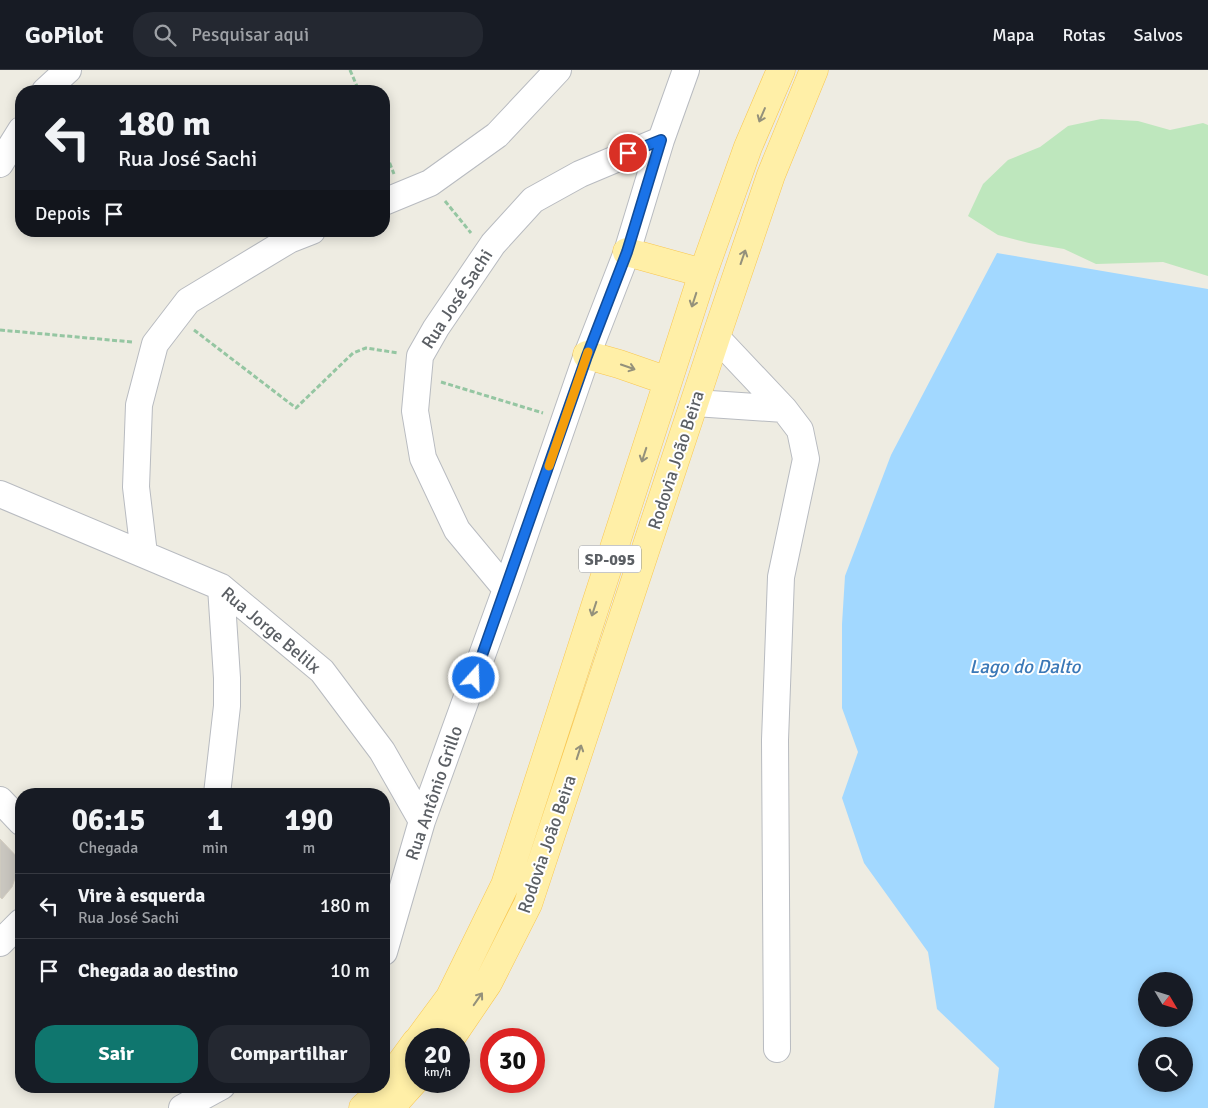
<!DOCTYPE html>
<html lang="pt">
<meta charset="utf-8">
<style>
:root{--surface:#171b24;--page:#242831;--text:#f1f3f6;--muted:#9ea1a6;--line:#363941;--accent:#0f766e}
body{margin:0;font-family:Signika,sans-serif;background:var(--page);color:var(--text);height:100vh;display:flex;flex-direction:column;font-size:19px;white-space:nowrap}
*{box-sizing:border-box;margin:0}
p{font-size:16px;color:var(--muted)}
.icon{flex:none;width:28px;height:28px;fill:none;stroke:currentColor;stroke-width:2;stroke-linecap:round;stroke-linejoin:round}
.map{position:relative;flex:1;overflow:hidden}
.details{position:absolute;left:15px;top:718px;width:375px;height:305px;display:flex;flex-direction:column;background:var(--surface);border-radius:20px;box-shadow:0 2px 12px #0003}
.details>*{flex:none}
.top-card{position:absolute;left:15px;top:15px;width:375px;height:152px;border-radius:20px;box-shadow:0 2px 12px #0003;background:#171b24;color:var(--text);overflow:hidden}
.needle{width:32px;rotate:128deg}
.buttons{position:absolute;left:1138px;top:902px;display:grid;gap:10px}
.buttons a{display:grid;place-items:center;width:55px;height:55px;border-radius:50%;background:var(--surface);box-shadow:0 2px 12px #0003;font-size:25px}
.speed{position:absolute;left:405px;top:958px;display:flex;gap:10px;font-size:25px;font-weight:700;text-align:center}
.speed>*{display:grid;place-content:center;width:65px;height:65px;border-radius:50%;background:var(--surface);box-shadow:0 2px 12px #0003;line-height:1}
.speed small{font-size:12px;font-weight:400}
.speed .limit{border:8px solid #d22;background:#fff;color:#111}
.pin{position:absolute;display:grid;place-items:center;width:42px;height:42px;color:#fff;margin:-21px;border:2px solid #fff;border-radius:50%;box-shadow:0 1px 5px #0007}
.me{position:absolute;width:55px;margin:-28px;rotate:20deg;stroke-linejoin:round;filter:drop-shadow(0 0 4px #0008)}
.turn{display:flex;align-items:center;gap:18px;height:105px;padding:0 20px;font-size:22px}
.turn .icon{width:65px;height:65px;stroke-width:2.5}
.turn b{display:block;font-size:35px;line-height:42px}
.then{display:flex;align-items:center;height:48px;padding:0 20px;background:#0003;gap:10px;font-size:19px}
.eta{display:flex;justify-content:space-evenly;align-items:center;height:85px;text-align:center}
.eta b{font-size:30px;font-weight:700;line-height:35px}
.primary-button{display:flex;gap:10px;margin-top:auto;padding:10px 20px}
.primary-button a{flex:1;height:58px;border-radius:20px;background:var(--accent);color:#fff;font-size:20px;font-weight:700;line-height:58px;text-align:center}
.primary-button a+a{background:var(--page);color:var(--text)}
ul{padding:0;list-style:none}
li{display:flex;align-items:center;gap:15px;height:65px;padding:0 20px;border-top:1px solid var(--line)}
li div{flex:1}
li b{display:block;font-size:19px}
li em{font-style:normal}
header{display:flex;align-items:center;gap:30px;box-sizing:border-box;height:70px;padding:0 25px;background:var(--surface);border-bottom:1px solid var(--line)}
header strong{font-size:24px}
nav{display:flex;gap:28px;margin-inline-start:auto;font-size:18px}
.search{width:350px;height:45px;background:var(--page);display:flex;align-items:center;gap:12px;box-sizing:border-box;padding:0 18px;border-radius:20px;color:var(--muted);font-size:19px}
.map>svg:first-child{display:block}
</style>
<header>
<strong>GoPilot</strong>
<div class="search"><svg class="icon" aria-label="search" viewBox="0 0 24 24"><circle cx="10" cy="10" r="6"/><path d="M15 15l6 6"/></svg>Pesquisar aqui</div>
<nav><a>Mapa</a><a>Rotas</a><a>Salvos</a></nav>
</header>
<div class="map">
<svg width="1208" height="1038" viewBox="0 0 1208 1038">
<rect width="100%" height="100%" fill="#eeece2"/>
<!-- green -->
<path fill="#bee7bd" d="M 1101,49 L 1138,51 L 1170,60 L 1203,53 L 1208,55 L 1208,206 L 1163,192 L 1096,194 L 1064,179 L 1029,173 L 998,165 L 968,146 L 983,114 L 1008,90 L 1040,77 L 1068,56 Z"/>
<!-- water -->
<path fill="#a2d8ff" fill-rule="evenodd" d="M 997,183 L 1208,219 L 1208,1038 L 994,1038 L 999,998 L 937,939 L 928,882 L 864,793 L 842,728 L 858,682 L 842,638 L 842,554 L 845,506 L 891,385 ZM 1146,911 L 1184,911 L 1184,949 L 1146,949 ZM 1146,976 L 1184,976 L 1184,1014 L 1146,1014 Z"/>
<!-- building -->
<path fill="#c9c6bf" stroke="#d3cdc0" d="M 0,769 L 21,791 L 12,817 L 2,829 L 0,827 Z"/>
<g fill="none" stroke-linecap="round" stroke-linejoin="round">
<!-- street casing -->
<g stroke="#b8bbc0" stroke-width="28">
<path id="street" d="M 45,21 L 68,0
M 0,94 L 21,60
M 384,132 L 430,113 L 497,65 L 558,0
M 716,267 L 784,339 L 800,360 L 806,389 L 781,507 L 775,670 L 777,979
M 695,333 L 784,339
M 0,424 L 221,517 L 322,601 L 382,681 L 422,751
M 144,484 L 136,417 L 139,335 L 155,274 L 188,231 L 289,170 L 312,161
M 506,519 L 457,460 L 423,388 L 415,341 L 420,286 L 436,258 L 493,174 L 533,130 L 580,104 L 661,70
M 217,724 L 227,636 L 227,608 L 221,517
M 0,730 L 21,752
M 0,873 L 21,852
M 384,882 L 422,751 L 506,519 L 587,285 L 627,182 L 661,70 L 686,0
M 182,1038 L 222,1016"/>
</g>
<!-- primary casing -->
<g stroke="#f9c751" stroke-width="29">
<path id="primary" d="M 627,182 L 703,203
M 587,285 L 619,294 L 668,311
M 419,969 L 450,927 L 505,815 L 703,203 L 748,77 L 781,0
M 450,969 L 488,913 L 528,834 L 716,267 L 771,105 L 814,0
M 384,1016 L 416,972
M 363,1038 L 373,1029 L 383,1016
M 390,1038 L 416,1009"/>
</g>
<!-- path -->
<path stroke="#95c6a2" stroke-width="3" stroke-dasharray="5 2.5" stroke-linecap="butt" d="M 350,0 L 359,21
M 384,79 L 394,104
M 445,131 L 471,163
M 0,260 L 132,272
M 194,260 L 296,338 L 353,283 L 366,278 L 398,283
M 441,312 L 543,343"/>
<!-- street -->
<use href="#street" stroke="#fff" stroke-width="26"/>
<!-- primary -->
<use href="#primary" stroke="#ffefa7" stroke-width="28"/>
</g>
<!-- one-way arrows -->
<defs><path id="oneway-shaft" d="M-6 0H5M1.5-3L5.5 0L1.5 3" fill="none" stroke-width="1.6" stroke-linecap="round" stroke-linejoin="round" transform="scale(1.25)"/></defs>
<g stroke="#94917b">
<use href="#oneway-shaft" transform="translate(762 45) rotate(113)"/>
<use href="#oneway-shaft" transform="translate(743 187) rotate(-71)"/>
<use href="#oneway-shaft" transform="translate(694 230) rotate(108)"/>
<use href="#oneway-shaft" transform="translate(628 297) rotate(19)"/>
<use href="#oneway-shaft" transform="translate(644 385) rotate(108)"/>
<use href="#oneway-shaft" transform="translate(594 539) rotate(108)"/>
<use href="#oneway-shaft" transform="translate(579 682) rotate(-72)"/>
<use href="#oneway-shaft" transform="translate(478 929) rotate(-55)"/>
</g>
<g fill="none" stroke-linecap="round" stroke-linejoin="round">
<!-- route casing -->
<g stroke="#114b97" stroke-width="12">
<path id="route" d="M 474,608 L 587,286 L 627,182 L 661,70 L 628,83"/>
</g>
<!-- route -->
<use href="#route" stroke="#1a73e8" stroke-width="9"/>
<!-- slow -->
<path stroke="#f59e0b" stroke-width="9" d="M 549,396 L 588,282"/>
</g>
<g text-anchor="middle" stroke-width="4" stroke-linejoin="round" paint-order="stroke">
<!-- shield labels -->
<rect fill="#fff" stroke="#8c8f92" stroke-width="1" x="579" y="475.5" width="62" height="27" rx="4"/>
<g font-size="16" font-weight="bold" fill="#5b5f64">
<text x="610" y="495">SP-095</text>
</g>
<!-- street labels -->
<g font-size="18" fill="#5b5f64" stroke="#fff">
<text transform="translate(457 229) rotate(-57)" y="6">Rua José Sachi</text>
<text transform="translate(676 390) rotate(-72)" y="6">Rodovia João Beira</text>
<text transform="translate(271 560) rotate(40)" y="6">Rua Jorge Belilx</text>
<text transform="translate(434 723) rotate(-71)" y="6">Rua Antônio Grillo</text>
<text transform="translate(547 774) rotate(-71)" y="6">Rodovia João Beira</text>
</g>
<!-- water labels -->
<g font-size="19" font-style="italic" fill="#3a78b7" stroke="#fff">
<text x="1025" y="603">Lago do Dalto</text>
</g>
</g>
</svg>
<div class="buttons">
<a><svg class="needle" viewBox="-14 -14 28 28"><path d="M0-13l5 13h-10z" fill="#e53935"/><path d="M0 13l5-13h-10z" fill="#9ea1a6"/></svg></a>
<a><svg class="icon" aria-label="search" viewBox="0 0 24 24"><circle cx="10" cy="10" r="6"/><path d="M15 15l6 6"/></svg></a>
</div>
<div class="speed"><div>20<small>km/h</small></div><div class="limit">30</div></div>
<div class="pin" style="left:628px;top:83px;background:#d93025"><svg class="icon" aria-label="arrive" viewBox="0 0 24 24"><path d="M6 21V4h12l-3 4 3 4H6"/></svg></div>
<svg class="me" style="left:474px;top:608px" viewBox="-20 -20 40 40"><circle r="17" fill="#1a73e8" stroke="#fff" stroke-width="3"/><path d="M0-11L8 9 0 5-8 9z" fill="#fff"/></svg>
<div class="top-card">
<div class="turn"><svg class="icon" aria-label="left" viewBox="0 0 24 24"><path d="M17 20v-9H6M10 6l-5 5 5 5"/></svg><div><b>180 m</b>Rua José Sachi</div></div>
<div class="then">Depois<svg class="icon" aria-label="arrive" viewBox="0 0 24 24"><path d="M6 21V4h12l-3 4 3 4H6"/></svg></div>
</div>
<section class="details">
<div class="eta">
<div><b>06:15</b><p>Chegada</p></div>
<div><b>1</b><p>min</p></div>
<div><b>190</b><p>m</p></div>
</div>
<ul>
<li><svg class="icon" aria-label="left" viewBox="0 0 24 24"><path d="M17 20v-9H6M10 6l-5 5 5 5"/></svg><div><b>Vire à esquerda</b><p>Rua José Sachi</p></div><em>180 m</em></li>
<li><svg class="icon" aria-label="arrive" viewBox="0 0 24 24"><path d="M6 21V4h12l-3 4 3 4H6"/></svg><div><b>Chegada ao destino</b></div><em>10 m</em></li>
</ul>
<div class="primary-button"><a>Sair</a><a>Compartilhar</a></div>
</section>
</div>
